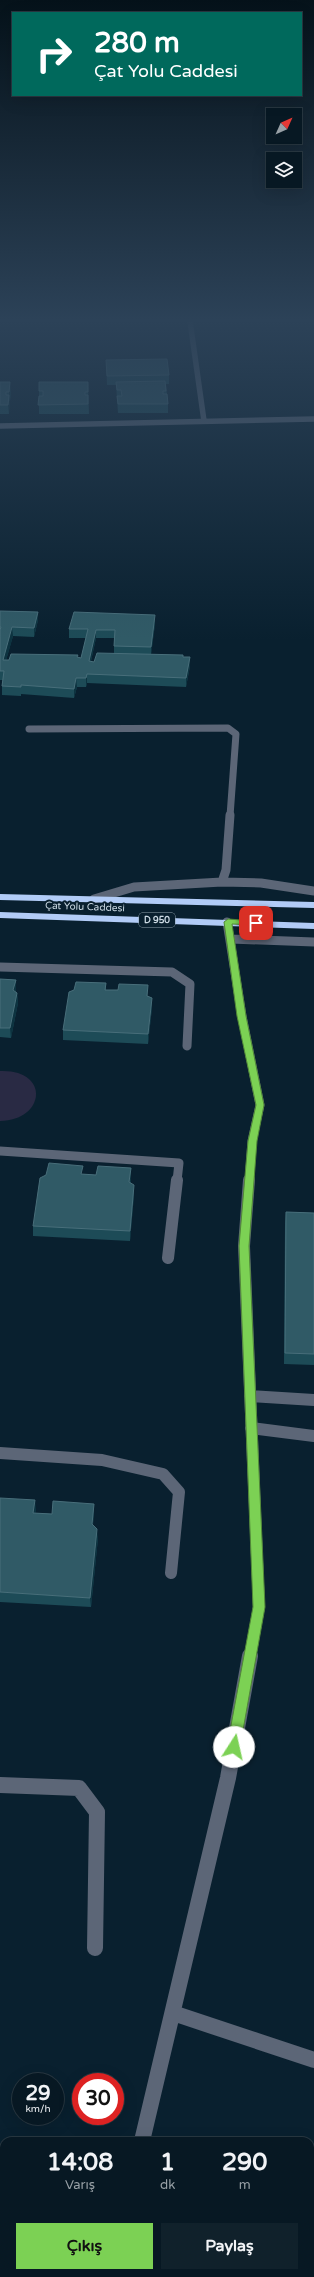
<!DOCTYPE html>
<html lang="tr">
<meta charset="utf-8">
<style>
:root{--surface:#071823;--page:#10212b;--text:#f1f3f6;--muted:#98a0a6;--line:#283741;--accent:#7cd154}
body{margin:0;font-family:"Varela Round",sans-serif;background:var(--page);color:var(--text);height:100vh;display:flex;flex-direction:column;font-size:15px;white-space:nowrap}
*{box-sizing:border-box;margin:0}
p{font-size:13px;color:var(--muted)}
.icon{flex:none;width:22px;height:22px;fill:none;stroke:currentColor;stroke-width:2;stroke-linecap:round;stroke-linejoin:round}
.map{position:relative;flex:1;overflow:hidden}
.sheet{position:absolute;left:0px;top:2137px;width:314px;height:140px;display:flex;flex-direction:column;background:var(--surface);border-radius:12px 12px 0 0;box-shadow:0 4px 16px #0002,0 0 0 1px var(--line)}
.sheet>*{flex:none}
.guide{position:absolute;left:12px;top:12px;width:290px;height:84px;border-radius:0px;box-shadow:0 4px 16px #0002,0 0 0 1px var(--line);background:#00695c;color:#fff;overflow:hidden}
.needle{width:26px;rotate:45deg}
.tools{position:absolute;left:266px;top:108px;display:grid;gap:8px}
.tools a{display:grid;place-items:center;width:36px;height:36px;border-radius:0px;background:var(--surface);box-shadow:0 4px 16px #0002,0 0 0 1px var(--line);font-size:20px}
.speed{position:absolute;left:12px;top:2073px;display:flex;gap:8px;font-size:20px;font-weight:700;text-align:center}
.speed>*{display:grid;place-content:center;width:52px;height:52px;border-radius:50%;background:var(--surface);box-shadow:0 4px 16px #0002,0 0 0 1px var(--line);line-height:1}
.speed small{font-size:10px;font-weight:400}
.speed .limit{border:6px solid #d22;background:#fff;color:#111}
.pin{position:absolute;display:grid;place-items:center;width:34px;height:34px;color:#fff;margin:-17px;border-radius:8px;box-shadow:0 2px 6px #0006}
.me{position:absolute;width:44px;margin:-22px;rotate:10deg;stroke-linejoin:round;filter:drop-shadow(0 0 3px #0008)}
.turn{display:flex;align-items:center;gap:14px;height:84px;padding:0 16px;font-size:18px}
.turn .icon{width:52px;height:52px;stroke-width:2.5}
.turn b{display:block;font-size:28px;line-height:34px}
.eta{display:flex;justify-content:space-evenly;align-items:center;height:68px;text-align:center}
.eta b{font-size:24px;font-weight:700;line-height:28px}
.cta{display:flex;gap:8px;margin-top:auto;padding:8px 16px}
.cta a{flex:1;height:46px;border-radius:0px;background:var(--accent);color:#111;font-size:16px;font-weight:700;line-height:46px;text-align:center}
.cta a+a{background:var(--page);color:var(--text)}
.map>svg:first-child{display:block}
</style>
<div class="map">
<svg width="314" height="2277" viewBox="0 0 314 2277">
<rect width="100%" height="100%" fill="#09202f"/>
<!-- green -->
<path fill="#292a44" d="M 0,1071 C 50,1069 46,1120 0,1121 Z"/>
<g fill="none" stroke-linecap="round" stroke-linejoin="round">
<!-- minor-far4 -->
<path stroke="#5c6677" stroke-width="5.5" d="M 190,321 L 204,421
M 0,426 L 314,419"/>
<!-- minor-far3 -->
<path stroke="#5c6677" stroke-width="7" d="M 29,729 L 228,728 L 236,734 L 230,816"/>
<!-- minor-far2 -->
<path stroke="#5c6677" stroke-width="9" d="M 222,882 L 226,870 L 230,815
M 94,899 L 134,887 L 222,882 L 261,883 L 314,891
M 227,922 L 242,1016 L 260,1105 L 252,1141 L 249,1181
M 231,939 L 314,942
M 0,967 L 172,972 L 190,984 L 187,1046
M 0,1151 L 179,1163 L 177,1181"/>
<!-- minor-far1 -->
<path stroke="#5c6677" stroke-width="12" d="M 249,1180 L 244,1246 L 259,1607 L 250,1657
M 168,1258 L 177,1180
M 250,1396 L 314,1400
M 251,1428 L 314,1436
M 0,1453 L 102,1460 L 163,1474 L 179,1492 L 171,1573"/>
<!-- minor -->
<path stroke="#5c6677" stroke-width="16" d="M 0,1785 L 79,1788 L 97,1812 L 95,1948
M 173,2013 L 314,2060
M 142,2141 L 228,1778 L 250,1656
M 0,2196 L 4,2197
M 27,2277 L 28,2273
M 112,2277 L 113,2273"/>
<!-- highway -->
<path fill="#b2ccf7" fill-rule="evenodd" d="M 0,894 L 314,902 L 314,908 L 0,900 Z
M 0,912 L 314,923 L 314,929 L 0,918 Z"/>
</g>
<!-- wall -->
<path fill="#1d4b57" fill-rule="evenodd" d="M 106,360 L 169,375 L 169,384 L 166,384 L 168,404 L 168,413 L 118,413 L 116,385 L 107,385 Z
M 0,382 L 11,391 L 10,401 L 9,401 L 9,414 L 0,414 Z
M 88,382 L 89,414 L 39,414 L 39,391 Z
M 0,611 L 38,612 L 38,620 L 34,637 L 13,636 L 6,660 L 81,658 L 86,638 L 69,638 L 69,629 L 155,624 L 151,654 L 183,657 L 190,666 L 186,687 L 87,683 L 86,687 L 77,687 L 74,698 L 21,694 L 21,696 L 2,695 L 2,686 L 3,680 L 0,680 ZM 96,638 L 114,638 L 114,653 L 94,662 L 91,661 Z
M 0,979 L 16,980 L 16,992 L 17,993 L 18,1003 L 11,1038 L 0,1037 Z
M 106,983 L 106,990 L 148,996 L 152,998 L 152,1008 L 148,1044 L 63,1040 L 63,1030 Z
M 131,1168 L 131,1183 L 134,1195 L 130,1241 L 33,1236 L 33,1226 L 83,1174 L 96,1175 Z
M 286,1212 L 314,1213 L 314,1365 L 284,1364 L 285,1223 Z
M 0,1498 L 36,1509 L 35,1513 L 52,1514 L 94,1504 L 94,1513 L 93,1525 L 98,1538 L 91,1607 L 0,1602 Z"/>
<!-- shaded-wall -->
<path fill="#0d3340" d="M 10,382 L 11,391 L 10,401 L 9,392 Z
M 9,395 L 10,404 L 9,414 L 8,405 Z
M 38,612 L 38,620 L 34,637 L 34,628 Z
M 155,615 L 155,624 L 151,656 L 151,647 Z
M 12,627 L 13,636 L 4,668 L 3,660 Z
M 96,630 L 96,638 L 89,670 L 89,661 Z
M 190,657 L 190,666 L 186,687 L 186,678 Z
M 87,674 L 87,683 L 86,687 L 86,678 Z
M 76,678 L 77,687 L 74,698 L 74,689 Z
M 16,980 L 16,990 L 14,1000 L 13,990 Z
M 17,993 L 18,1003 L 11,1038 L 10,1028 Z
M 152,998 L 152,1008 L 148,1044 L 148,1034 Z
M 131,1168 L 131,1178 L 130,1192 L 129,1182 Z
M 134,1185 L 134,1195 L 130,1241 L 130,1231 Z
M 35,1500 L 36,1509 L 34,1523 L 33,1513 Z
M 94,1504 L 94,1513 L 92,1533 L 92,1524 Z
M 97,1529 L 98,1538 L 91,1607 L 90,1598 Z"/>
<!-- building -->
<path fill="#305a66" stroke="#486e7a" d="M 167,359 L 169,375 L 107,376 L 106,360 Z
M 165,381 L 166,391 L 163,391 L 163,394 L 167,394 L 168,404 L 118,404 L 117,396 L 122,396 L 121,390 L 117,390 L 116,382 Z
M 0,382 L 10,382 L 9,392 L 6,392 L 6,395 L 9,395 L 8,405 L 0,405 Z
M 39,382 L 88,382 L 88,392 L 85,392 L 85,395 L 88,395 L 88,404 L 38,405 L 39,396 L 43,396 L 43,391 L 39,391 Z
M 0,611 L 38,612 L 34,628 L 12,627 L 3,660 L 9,660 L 11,654 L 78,655 L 77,657 L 81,658 L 88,629 L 69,629 L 74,612 L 155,615 L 151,647 L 114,646 L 115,630 L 96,630 L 89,661 L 94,662 L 97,653 L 183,655 L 183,657 L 190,657 L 186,678 L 87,674 L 86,678 L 76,678 L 74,689 L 21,685 L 21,687 L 2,686 L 4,671 L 0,671 L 0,630 L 1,627 L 0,627 Z
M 0,979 L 16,980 L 13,990 L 17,993 L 10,1028 L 0,1028 Z
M 76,982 L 106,983 L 105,990 L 118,990 L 119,984 L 148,985 L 147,996 L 152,998 L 148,1034 L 63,1030 L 69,992 L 74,990 Z
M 49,1163 L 83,1166 L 81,1174 L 96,1175 L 98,1166 L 131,1168 L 129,1182 L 134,1185 L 130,1231 L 33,1226 L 40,1178 L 46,1175 Z
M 286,1212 L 314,1213 L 314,1354 L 285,1353 Z
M 0,1498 L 35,1500 L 33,1513 L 52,1514 L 53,1501 L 94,1504 L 92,1524 L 97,1529 L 90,1598 L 0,1592 Z
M 310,2184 L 314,2185 L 314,2277 L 193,2277 L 193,2273 L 310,2273 Z"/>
<!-- sky -->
<linearGradient id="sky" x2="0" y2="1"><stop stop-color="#05121a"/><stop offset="0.5" stop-color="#2c4258"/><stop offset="1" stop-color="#2c4258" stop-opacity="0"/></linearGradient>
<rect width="314" height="640" fill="url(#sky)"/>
<!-- route -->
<path fill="#7cd154" stroke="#518837" d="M 228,919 L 256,921 L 260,923 L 256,925 L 232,924 L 246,1016 L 264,1105 L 257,1141 L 249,1246 L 265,1607 L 240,1747 L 238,1752 L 234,1753 L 229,1752 L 227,1747 L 253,1607 L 239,1246 L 248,1141 L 256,1105 L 237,1016 L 224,922 Z"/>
<g text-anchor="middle" stroke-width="4" stroke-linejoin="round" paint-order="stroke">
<!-- shield labels -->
<rect fill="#09202f" stroke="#92a2ae" stroke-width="1" x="139" y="913" width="36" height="14" rx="3"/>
<g font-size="9" font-weight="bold" fill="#ccdae4">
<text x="157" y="923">D 950</text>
</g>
<!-- street labels -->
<g font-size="10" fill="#ccdae4" stroke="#09202f">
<text transform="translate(85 906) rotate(2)" y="4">Çat Yolu Caddesi</text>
</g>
</g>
</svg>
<div class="tools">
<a><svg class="needle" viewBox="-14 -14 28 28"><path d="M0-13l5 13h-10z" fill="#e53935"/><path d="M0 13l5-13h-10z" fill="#98a0a6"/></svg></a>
<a><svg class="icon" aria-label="layers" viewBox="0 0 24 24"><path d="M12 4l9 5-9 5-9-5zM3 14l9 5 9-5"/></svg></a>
</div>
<div class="speed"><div>29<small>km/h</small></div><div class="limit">30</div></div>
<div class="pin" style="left:256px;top:923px;background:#d93025"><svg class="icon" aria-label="arrive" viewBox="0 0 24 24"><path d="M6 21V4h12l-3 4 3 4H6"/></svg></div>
<svg class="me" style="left:234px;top:1747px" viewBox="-20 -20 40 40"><circle r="19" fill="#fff"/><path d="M0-13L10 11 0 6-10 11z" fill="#7cd154"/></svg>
<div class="guide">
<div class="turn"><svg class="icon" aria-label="right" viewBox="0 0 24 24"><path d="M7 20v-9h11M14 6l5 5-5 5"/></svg><div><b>280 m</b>Çat Yolu Caddesi</div></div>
</div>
<section class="sheet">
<div class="eta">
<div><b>14:08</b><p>Varış</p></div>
<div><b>1</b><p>dk</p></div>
<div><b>290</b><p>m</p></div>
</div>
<div class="cta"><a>Çıkış</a><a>Paylaş</a></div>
</section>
</div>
